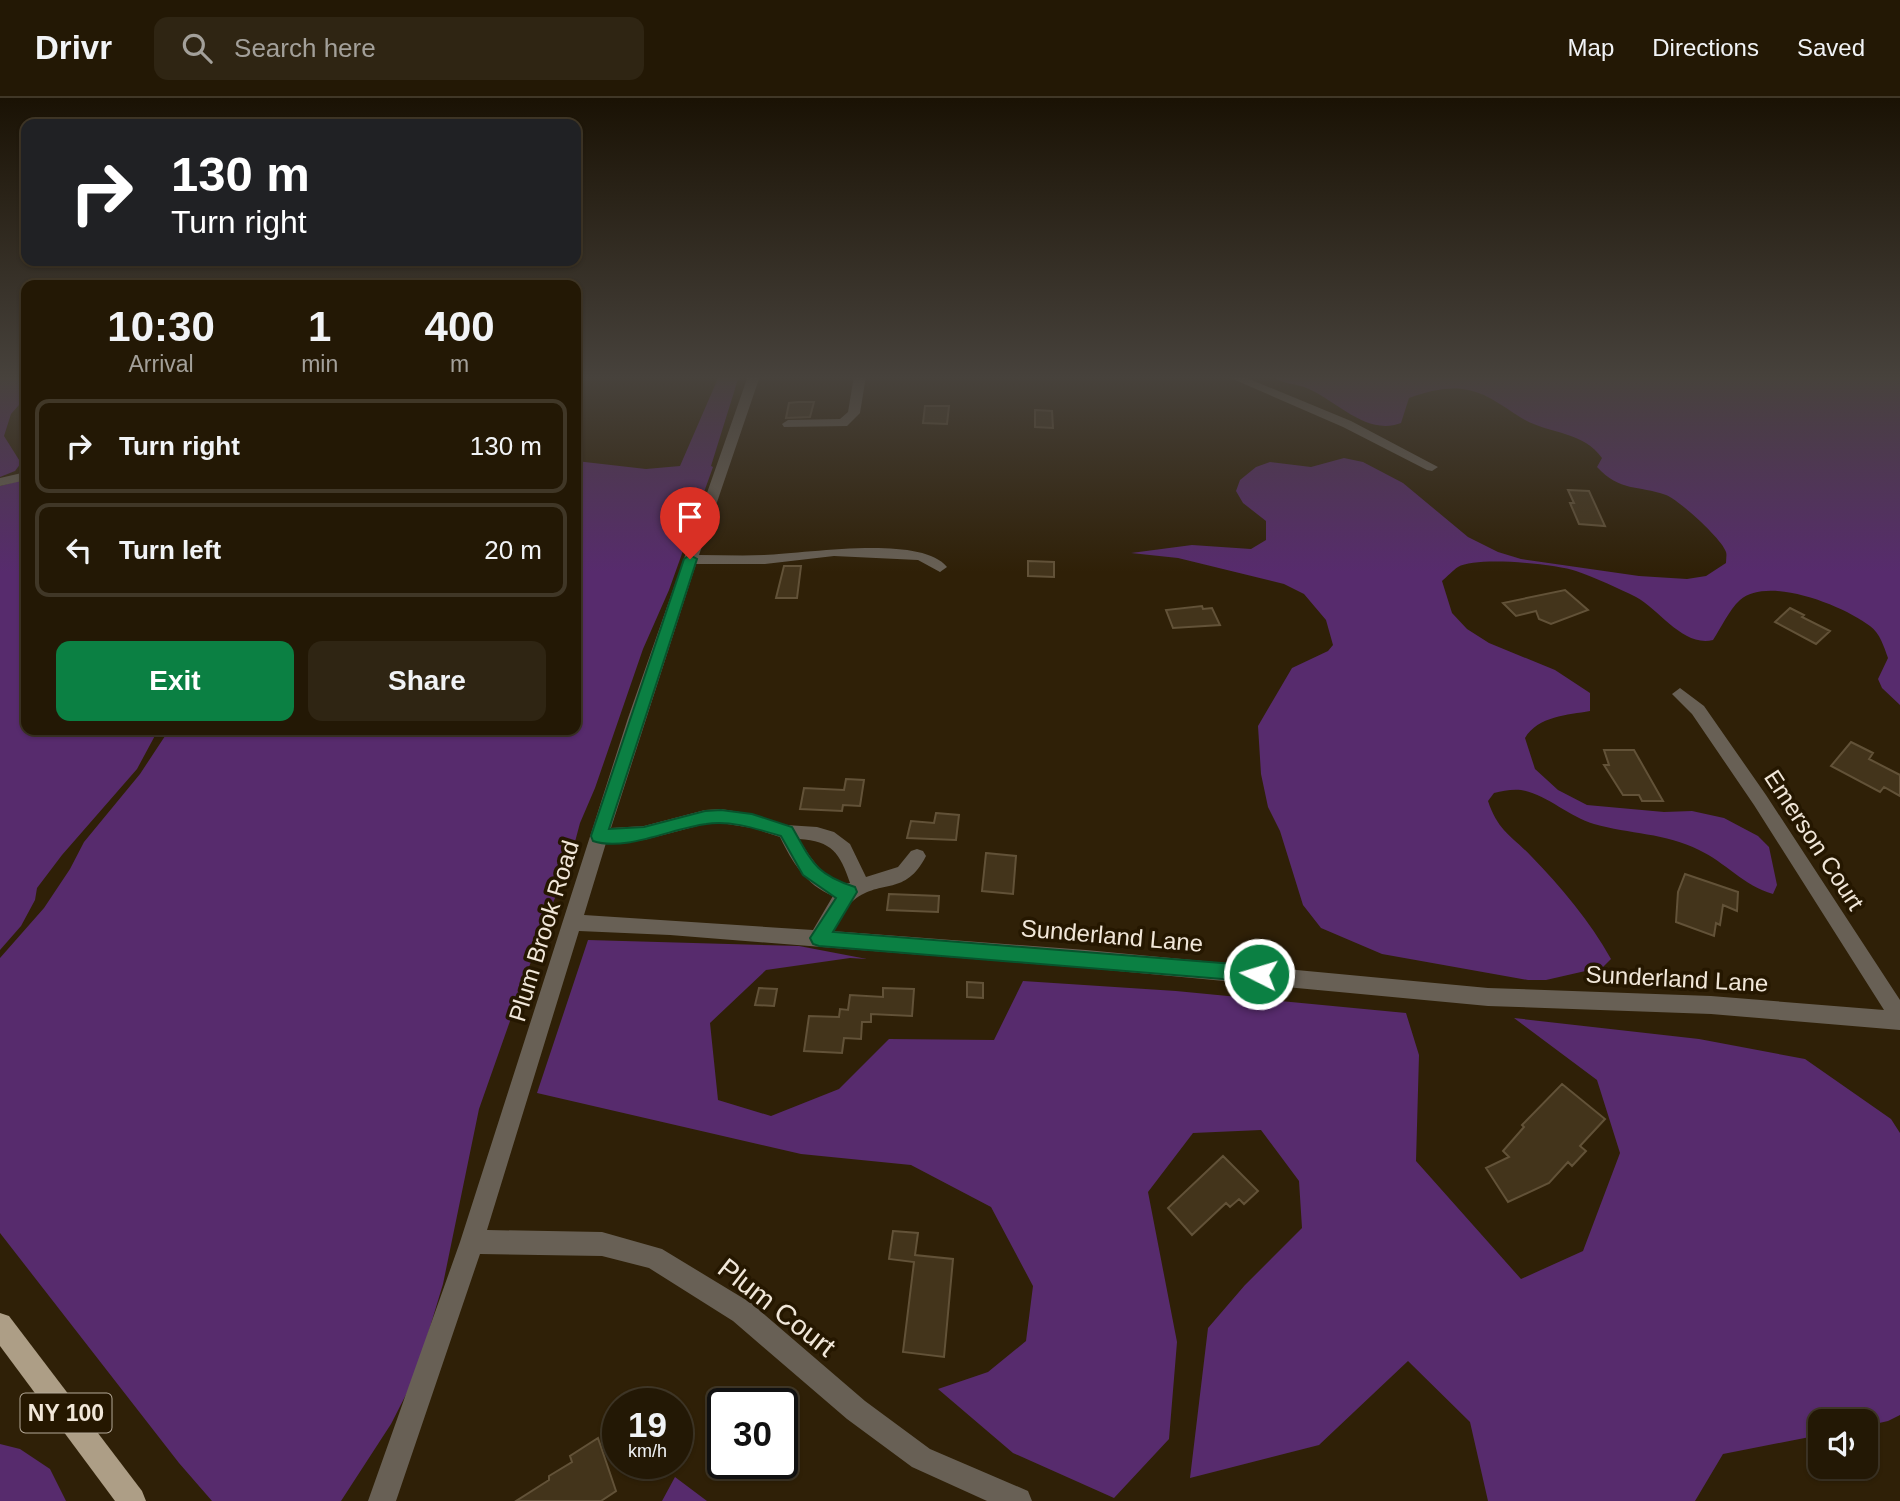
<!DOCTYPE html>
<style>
:root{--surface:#231805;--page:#2f2513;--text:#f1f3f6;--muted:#a3a09a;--line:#403727;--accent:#0b8043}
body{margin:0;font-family:Helvetica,sans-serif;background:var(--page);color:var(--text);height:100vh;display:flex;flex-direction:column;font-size:26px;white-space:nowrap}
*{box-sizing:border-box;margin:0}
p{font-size:23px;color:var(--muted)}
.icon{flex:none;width:38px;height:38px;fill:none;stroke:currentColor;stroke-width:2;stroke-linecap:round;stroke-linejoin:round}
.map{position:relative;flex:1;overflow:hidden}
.details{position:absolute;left:21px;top:182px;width:560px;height:455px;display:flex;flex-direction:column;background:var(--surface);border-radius:14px;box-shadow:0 2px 5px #0004,0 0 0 2px var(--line)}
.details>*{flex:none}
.top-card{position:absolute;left:21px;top:21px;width:560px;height:147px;border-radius:14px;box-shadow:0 2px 5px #0004,0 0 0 2px var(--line);background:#202124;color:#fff;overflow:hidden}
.fabs{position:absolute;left:1808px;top:1311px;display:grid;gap:14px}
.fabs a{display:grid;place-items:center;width:70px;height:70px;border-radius:14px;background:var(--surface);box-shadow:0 2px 5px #0004,0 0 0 2px var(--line);font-size:35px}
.speed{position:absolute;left:602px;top:1290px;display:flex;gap:14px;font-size:35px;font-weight:700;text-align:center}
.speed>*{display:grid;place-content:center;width:91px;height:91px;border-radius:50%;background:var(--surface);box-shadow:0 2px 5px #0004,0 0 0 2px var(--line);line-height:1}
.speed small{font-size:18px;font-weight:400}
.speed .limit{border:4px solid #111;border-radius:10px;background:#fff;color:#111}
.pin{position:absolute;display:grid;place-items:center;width:60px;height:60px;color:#fff;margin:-72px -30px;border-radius:50% 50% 50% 0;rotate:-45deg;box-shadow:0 0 7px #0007}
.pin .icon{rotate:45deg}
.me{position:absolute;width:77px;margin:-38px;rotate:275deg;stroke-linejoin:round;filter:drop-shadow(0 0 5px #0008)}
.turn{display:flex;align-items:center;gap:24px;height:147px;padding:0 35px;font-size:32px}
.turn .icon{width:91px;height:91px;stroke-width:2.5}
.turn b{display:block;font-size:49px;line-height:60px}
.eta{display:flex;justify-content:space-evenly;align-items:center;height:119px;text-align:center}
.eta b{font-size:42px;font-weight:700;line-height:49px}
.button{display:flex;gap:14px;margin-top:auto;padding:14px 35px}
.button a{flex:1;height:80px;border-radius:14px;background:var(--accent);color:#fff;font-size:28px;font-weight:700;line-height:80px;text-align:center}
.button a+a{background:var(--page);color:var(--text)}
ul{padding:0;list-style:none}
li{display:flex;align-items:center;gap:21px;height:94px;margin:0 14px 10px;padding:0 21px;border:4px solid var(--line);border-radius:14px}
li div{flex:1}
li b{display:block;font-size:26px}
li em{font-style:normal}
header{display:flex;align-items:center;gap:42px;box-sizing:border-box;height:98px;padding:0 35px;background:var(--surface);border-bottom:2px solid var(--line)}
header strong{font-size:33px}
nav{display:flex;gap:38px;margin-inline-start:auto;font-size:24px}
.search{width:490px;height:63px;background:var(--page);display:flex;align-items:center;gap:18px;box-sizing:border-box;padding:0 24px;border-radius:14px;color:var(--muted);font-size:26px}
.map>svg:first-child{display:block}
</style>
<header>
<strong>Drivr</strong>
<div class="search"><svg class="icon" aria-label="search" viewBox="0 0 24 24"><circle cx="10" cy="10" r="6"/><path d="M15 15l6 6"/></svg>Search here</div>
<nav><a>Map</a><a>Directions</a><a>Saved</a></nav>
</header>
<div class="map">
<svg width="1900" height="1403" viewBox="0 0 1900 1403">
<rect width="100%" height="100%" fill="#2f2007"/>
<!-- green -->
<path fill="#572b6d" d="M 0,278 L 26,278 L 26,299 L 11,316 L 4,338 L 21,365 L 15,373 L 0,379 Z
M 719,278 L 739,278 L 711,368 L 713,369 L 669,492 L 643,551 L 595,690 L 580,725 L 568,770 L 546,821 L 479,1011 L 443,1186 L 415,1279 L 391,1326 L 341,1403 L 212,1403 L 179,1365 L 0,1135 L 0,860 L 44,810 L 70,771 L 84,744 L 140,676 L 169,632 L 576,632 L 576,363 L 646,371 L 680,368 Z
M 1273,278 L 1900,278 L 1900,607 L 1882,590 L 1878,581 L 1888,560 C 1884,549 1880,535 1870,528 C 1844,508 1768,477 1740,502 C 1729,512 1721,530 1713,542 C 1683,549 1661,513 1636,499 C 1618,490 1596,480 1576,473 C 1555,466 1477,458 1458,469 C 1453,472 1447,479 1442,483 L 1452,515 L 1467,531 L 1489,545 L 1555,572 L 1590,595 L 1590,613 C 1568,617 1538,618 1525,640 L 1535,671 L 1558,692 L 1587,707 L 1664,714 L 1692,713 L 1724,720 L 1758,738 L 1769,749 L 1777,787 L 1773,796 C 1744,788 1725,764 1699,752 C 1666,735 1629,736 1594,726 C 1569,719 1546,696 1521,692 C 1511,691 1503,693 1494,695 L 1488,703 C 1498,733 1511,737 1531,758 C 1561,789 1590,823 1611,861 L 1603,869 L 1546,882 L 1528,882 L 1382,856 L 1321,830 L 1303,807 L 1280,733 L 1268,709 L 1261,676 L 1258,628 L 1292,570 L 1328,553 L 1333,547 L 1326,522 L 1304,496 L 1284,486 L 1178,460 L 1131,455 L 1192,447 L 1251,451 L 1266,442 L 1266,423 L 1243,405 L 1236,393 L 1240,382 L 1256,369 L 1270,364 L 1311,369 L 1344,360 L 1363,364 L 1403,385 L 1468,439 L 1498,454 L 1521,461 L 1639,478 L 1687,481 L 1706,478 L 1726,465 C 1726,461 1727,457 1726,454 C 1722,441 1679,402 1666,397 C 1638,387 1620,394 1597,369 L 1602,360 C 1584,334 1551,336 1525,322 C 1504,310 1488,294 1462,291 C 1443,289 1427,294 1409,300 L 1401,325 C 1367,338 1338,304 1309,291 C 1297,285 1282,287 1273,278 Z
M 26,381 L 26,632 L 158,632 L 137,671 L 62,757 L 37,790 L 35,802 L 21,828 L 0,852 L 0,388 Z
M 588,842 L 799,848 L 867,861 L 850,860 L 766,872 L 710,925 L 718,1002 L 771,1018 L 839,991 L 889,941 L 994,942 L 1023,883 L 1176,893 L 1406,915 L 1419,957 L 1416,1063 L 1521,1181 L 1583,1153 L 1620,1055 L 1597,982 L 1514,920 L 1699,941 L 1805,961 L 1891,1021 L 1900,1035 L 1900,1317 L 1888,1323 L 1866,1328 L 1866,1323 L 1820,1323 L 1820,1337 L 1723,1356 L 1695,1403 L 1488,1403 L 1470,1324 L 1408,1263 L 1319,1347 L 1190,1380 L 1208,1230 L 1245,1187 L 1302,1130 L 1299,1083 L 1261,1032 L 1193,1035 L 1148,1094 L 1177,1244 L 1169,1341 L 1114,1400 L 1013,1355 L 938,1291 L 988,1274 L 1026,1243 L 1033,1188 L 991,1109 L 911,1067 L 801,1056 L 537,995 Z
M 0,1346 L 20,1351 L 50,1371 L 66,1403 L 0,1403 Z
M 675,1379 L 707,1403 L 662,1403 Z"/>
<!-- building -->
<path fill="#43341b" stroke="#625238" stroke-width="2" d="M 798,304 L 814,304 L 810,319 L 786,320 L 789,305 Z
M 925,308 L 949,308 L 947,326 L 923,325 Z
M 1035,312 L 1052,313 L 1053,330 L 1035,329 Z
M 1568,392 L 1589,393 L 1605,428 L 1579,426 L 1570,405 L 1574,405 Z
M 1028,463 L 1054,464 L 1054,479 L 1028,478 Z
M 784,468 L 801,468 L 797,500 L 776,500 Z
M 1565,492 L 1588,512 L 1551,526 L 1539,521 L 1536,513 L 1516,518 L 1503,505 Z
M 1202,508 L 1203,511 L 1212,510 L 1220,527 L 1173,530 L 1166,512 Z
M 1790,510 L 1804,517 L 1802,519 L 1830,533 L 1816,546 L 1775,524 Z
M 1851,644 L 1873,655 L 1869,661 L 1900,677 L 1900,698 L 1884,689 L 1880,694 L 1831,668 Z
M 1604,652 L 1634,652 L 1663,703 L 1642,703 L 1639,697 L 1623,697 L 1604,667 L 1609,667 Z
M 846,681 L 864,682 L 860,708 L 843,707 L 842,713 L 800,711 L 804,690 L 844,692 Z
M 936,715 L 959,717 L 956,742 L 907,740 L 911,723 L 934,725 Z
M 986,755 L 1016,758 L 1013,796 L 982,793 Z
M 1685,776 L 1738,794 L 1737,813 L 1723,807 L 1720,827 L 1716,825 L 1714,838 L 1676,824 L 1678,794 Z
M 889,796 L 939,798 L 938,814 L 887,812 Z
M 967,884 L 983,885 L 983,900 L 967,899 Z
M 759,890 L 777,891 L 774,908 L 755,907 Z
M 883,890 L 914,891 L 912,918 L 871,916 L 871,924 L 862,924 L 861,941 L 844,940 L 842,955 L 804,953 L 809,918 L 839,919 L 840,911 L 848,912 L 850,897 L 883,899 Z
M 1562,986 L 1605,1021 L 1580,1048 L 1586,1053 L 1572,1068 L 1568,1064 L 1549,1085 L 1508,1104 L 1486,1070 L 1509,1059 L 1503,1053 L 1524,1029 L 1522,1027 Z
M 1223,1058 L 1258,1093 L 1244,1106 L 1239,1101 L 1230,1109 L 1226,1105 L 1192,1137 L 1168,1110 Z
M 893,1133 L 918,1135 L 915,1157 L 953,1161 L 944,1259 L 903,1254 L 914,1164 L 889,1161 Z
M 598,1340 L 616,1393 L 601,1403 L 516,1403 L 549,1382 L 549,1378 L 572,1364 L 570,1358 Z"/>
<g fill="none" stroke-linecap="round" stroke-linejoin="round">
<!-- minor -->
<path fill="#686055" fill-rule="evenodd" d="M 748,278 L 760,278 L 699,457 C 721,457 743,458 764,457 C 805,456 920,436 947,469 L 940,474 L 918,462 L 834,458 L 765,466 L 696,466 L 611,730 L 644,728 L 705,712 L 721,711 L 752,716 L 786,727 L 817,729 L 834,734 L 850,746 L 866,779 L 898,769 L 911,753 L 917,751 L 923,753 L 926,758 C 905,799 882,780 854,802 C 844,809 838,822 832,833 L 1086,852 L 1488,890 L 1711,898 L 1884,912 L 1754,707 L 1692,616 L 1672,596 L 1680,590 L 1704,608 L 1766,697 L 1900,902 L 1900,932 L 1711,916 L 1488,908 L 1086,870 L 670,837 L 579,833 L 487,1132 L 602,1134 L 662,1151 L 751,1205 L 865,1303 L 930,1351 L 1028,1393 L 1032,1403 L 987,1403 L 912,1369 L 847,1321 L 733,1223 L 649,1170 L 602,1158 L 480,1156 L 396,1403 L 368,1403 L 460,1144 L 628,620 ZM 721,725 L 752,730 L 780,739 C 792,764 806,787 833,798 L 813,832 L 584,817 L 606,745 L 644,742 L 705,726 ZM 799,741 C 832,743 840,755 850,785 C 828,788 809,758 799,741 Z
M 854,278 L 866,278 L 860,315 L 847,328 L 784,329 L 782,326 L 788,322 L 840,321 L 848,314 Z
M 1226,278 L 1242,278 L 1351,323 L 1438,369 L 1432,373 L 1427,372 L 1343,329 Z
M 26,374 L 26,382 L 0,388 L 0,380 Z"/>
<!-- major -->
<path fill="#ad9e86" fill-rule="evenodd" d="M 0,1215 L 9,1218 L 142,1393 L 146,1403 L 115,1403 L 0,1248 Z"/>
</g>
<!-- sky -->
<linearGradient id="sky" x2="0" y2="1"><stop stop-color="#1a1204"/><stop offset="0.59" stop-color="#47423c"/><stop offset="1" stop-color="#47423c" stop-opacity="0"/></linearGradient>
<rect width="1900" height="474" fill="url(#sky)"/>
<!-- route -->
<path fill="#0b8043" stroke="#07532c" stroke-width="2" d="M 690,457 L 697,461 L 609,731 L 644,729 L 705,713 L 721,712 L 752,716 L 792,729 C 812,764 815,776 855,789 L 857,794 L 833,834 L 1259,868 L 1266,871 L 1269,876 L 1266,882 L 1259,884 L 819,848 L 813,846 L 810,840 L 836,800 L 803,777 L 781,738 C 757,731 731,722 706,726 C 673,730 625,754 593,743 L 591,738 L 684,461 Z"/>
<g text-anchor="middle" stroke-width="7" stroke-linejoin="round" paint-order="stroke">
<!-- shield labels -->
<rect fill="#251700" stroke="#b4a998" stroke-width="2" x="20.5" y="1295.5" width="91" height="39" rx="5"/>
<g font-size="23" font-weight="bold" fill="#f1e7d9">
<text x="66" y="1323">NY 100</text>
</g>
<!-- street labels -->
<g font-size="24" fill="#f1e7d9" stroke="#251700">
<text transform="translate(1814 742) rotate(57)" y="8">Emerson Court</text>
<text transform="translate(544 833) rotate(-73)" y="8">Plum Brook Road</text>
<text transform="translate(1112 838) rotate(5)" y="8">Sunderland Lane</text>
<text transform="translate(1677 881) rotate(3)" y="8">Sunderland Lane</text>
</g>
<!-- near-street labels -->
<g font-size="28" fill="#f1e7d9" stroke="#251700">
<text transform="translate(777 1209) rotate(38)" y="10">Plum Court</text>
</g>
</g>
</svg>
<div class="fabs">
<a><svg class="icon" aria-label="sound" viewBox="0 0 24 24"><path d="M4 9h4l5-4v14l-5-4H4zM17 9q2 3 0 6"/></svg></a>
</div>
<div class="speed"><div>19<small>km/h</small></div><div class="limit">30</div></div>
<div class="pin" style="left:690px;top:461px;background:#d93025"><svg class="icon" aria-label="arrive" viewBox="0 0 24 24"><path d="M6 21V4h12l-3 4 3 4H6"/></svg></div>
<svg class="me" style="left:1259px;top:876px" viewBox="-20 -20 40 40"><circle r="17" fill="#0b8043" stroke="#fff" stroke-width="3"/><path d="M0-11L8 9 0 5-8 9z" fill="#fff"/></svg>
<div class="top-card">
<div class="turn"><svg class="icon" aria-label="right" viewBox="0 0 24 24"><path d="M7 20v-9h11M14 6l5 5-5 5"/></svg><div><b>130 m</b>Turn right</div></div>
</div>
<section class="details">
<div class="eta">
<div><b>10:30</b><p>Arrival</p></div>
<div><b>1</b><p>min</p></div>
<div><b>400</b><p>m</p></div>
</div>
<ul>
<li><svg class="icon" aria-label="right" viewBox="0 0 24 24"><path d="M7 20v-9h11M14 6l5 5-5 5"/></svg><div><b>Turn right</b></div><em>130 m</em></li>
<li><svg class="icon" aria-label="left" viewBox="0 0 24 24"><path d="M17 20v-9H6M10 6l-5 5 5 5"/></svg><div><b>Turn left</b></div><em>20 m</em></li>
</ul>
<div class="button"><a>Exit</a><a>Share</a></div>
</section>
</div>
